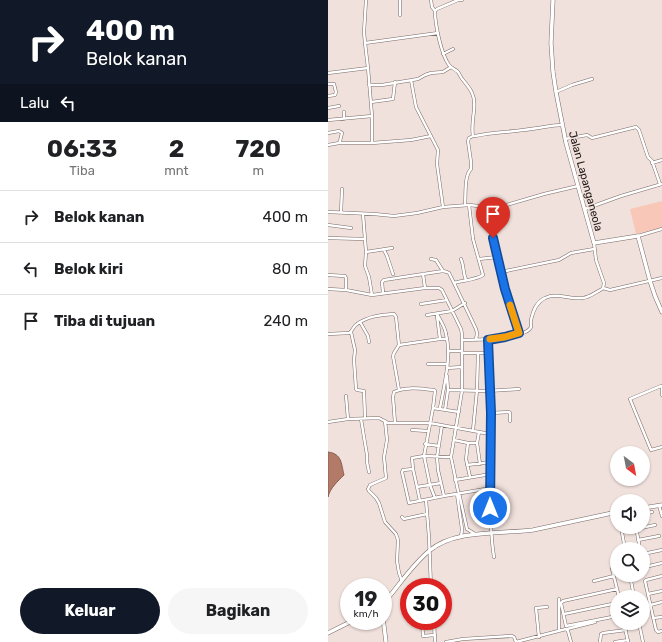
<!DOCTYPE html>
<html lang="id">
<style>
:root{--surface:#fff;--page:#f6f6f6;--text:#202124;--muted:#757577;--line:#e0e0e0;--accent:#111827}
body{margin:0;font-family:Rubik,sans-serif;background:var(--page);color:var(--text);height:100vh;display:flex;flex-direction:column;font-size:15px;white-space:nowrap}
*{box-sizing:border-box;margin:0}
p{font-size:13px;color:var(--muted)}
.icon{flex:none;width:22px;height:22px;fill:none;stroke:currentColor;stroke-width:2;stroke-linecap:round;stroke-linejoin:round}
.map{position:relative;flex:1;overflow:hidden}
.sheet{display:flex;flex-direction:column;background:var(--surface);width:328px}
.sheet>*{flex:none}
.guide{background:#111827;color:#fff;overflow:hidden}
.needle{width:26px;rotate:148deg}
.fabs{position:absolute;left:282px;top:446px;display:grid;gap:8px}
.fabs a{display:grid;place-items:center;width:40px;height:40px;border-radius:50%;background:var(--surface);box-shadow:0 1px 3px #0004;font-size:20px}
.speed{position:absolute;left:12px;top:578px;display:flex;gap:8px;font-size:20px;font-weight:700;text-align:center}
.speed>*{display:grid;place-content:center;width:52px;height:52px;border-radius:50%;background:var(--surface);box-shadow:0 1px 3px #0004;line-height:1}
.speed small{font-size:10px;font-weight:400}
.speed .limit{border:6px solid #d22;background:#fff;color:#111}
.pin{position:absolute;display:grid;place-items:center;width:34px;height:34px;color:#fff;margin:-41px -17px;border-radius:50% 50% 50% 0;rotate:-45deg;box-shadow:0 0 4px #0007}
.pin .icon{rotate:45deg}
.me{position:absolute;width:44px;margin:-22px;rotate:0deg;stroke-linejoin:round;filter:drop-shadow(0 0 3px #0008)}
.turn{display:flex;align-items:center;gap:14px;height:84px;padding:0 20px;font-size:18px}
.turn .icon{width:52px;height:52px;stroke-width:2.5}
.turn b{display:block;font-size:28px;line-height:34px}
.then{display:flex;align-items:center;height:38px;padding:0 20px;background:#0003;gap:8px;font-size:15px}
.eta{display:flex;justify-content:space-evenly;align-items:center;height:68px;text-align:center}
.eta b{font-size:24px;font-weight:700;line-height:28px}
.primary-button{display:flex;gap:8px;margin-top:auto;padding:8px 20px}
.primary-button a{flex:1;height:46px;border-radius:24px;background:var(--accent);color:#fff;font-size:16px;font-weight:700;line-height:46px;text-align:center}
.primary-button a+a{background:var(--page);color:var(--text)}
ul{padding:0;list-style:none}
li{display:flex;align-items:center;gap:12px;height:52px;padding:0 20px;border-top:1px solid var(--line)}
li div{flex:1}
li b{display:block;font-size:15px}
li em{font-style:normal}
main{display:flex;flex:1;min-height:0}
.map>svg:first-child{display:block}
</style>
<main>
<section class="sheet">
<div class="guide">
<div class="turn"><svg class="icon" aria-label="right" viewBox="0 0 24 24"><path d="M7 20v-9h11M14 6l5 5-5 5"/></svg><div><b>400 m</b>Belok kanan</div></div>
<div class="then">Lalu<svg class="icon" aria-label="left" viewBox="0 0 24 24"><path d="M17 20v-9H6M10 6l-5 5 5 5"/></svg></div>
</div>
<div class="eta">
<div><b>06:33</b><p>Tiba</p></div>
<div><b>2</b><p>mnt</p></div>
<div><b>720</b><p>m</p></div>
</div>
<ul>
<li><svg class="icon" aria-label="right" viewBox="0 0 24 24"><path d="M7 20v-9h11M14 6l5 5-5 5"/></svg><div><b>Belok kanan</b></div><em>400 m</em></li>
<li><svg class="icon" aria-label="left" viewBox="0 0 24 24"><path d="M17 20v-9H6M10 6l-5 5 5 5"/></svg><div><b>Belok kiri</b></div><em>80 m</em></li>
<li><svg class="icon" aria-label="arrive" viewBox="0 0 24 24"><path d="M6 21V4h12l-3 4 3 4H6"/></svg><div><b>Tiba di tujuan</b></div><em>240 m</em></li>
</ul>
<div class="primary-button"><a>Keluar</a><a>Bagikan</a></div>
</section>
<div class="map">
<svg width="334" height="642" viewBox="0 0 334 642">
<rect width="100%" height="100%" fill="#f1e1dc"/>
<!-- pitch -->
<path fill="#f8c7b7" d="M 334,201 L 334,228 L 308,234 L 302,209 Z"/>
<!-- water -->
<path fill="#b37a68" stroke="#865d50" d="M 0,452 C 14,454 13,463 16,475 C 10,481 2,488 0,497 Z"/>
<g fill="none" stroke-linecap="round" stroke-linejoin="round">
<!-- minor casing -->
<g stroke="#786a66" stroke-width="3.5">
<path id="minor" d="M 38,0 L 36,32 L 37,43 L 40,68 L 44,116 L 44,143
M 103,0 L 104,7 L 107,11
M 134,0 L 130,0 L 109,9 L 107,11 C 107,24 113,54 121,65 C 123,68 127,69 130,72 C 132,75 133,78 135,80 C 138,84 142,88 144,93 C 150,105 142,122 145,136 L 147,136 C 165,132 184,132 203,129 C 214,128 223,125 234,125
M 72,15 L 72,0
M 37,43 L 110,33
M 115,54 L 125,49
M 0,73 L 40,68
M 83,80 L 88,107 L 110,150 L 109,164 L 115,207
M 0,84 L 6,84 L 8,92 L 7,95 L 0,96
M 41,85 L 54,85 L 90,79 L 97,75 L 103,73 L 115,72 L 123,67
M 228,92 L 244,85 L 264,79
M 43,102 L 65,99 L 67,82
M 0,108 L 11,106
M 16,112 L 16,119
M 0,120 L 44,116
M 0,133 L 11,131 L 14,133 L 12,141 L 11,143 L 0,145
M 237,139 L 259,135 L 264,138 L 308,127 L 311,130 L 320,157 L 324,161 L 332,184
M 11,143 L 44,143 L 83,140 L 103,136
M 324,163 L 334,160
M 137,205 C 138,194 136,176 143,169 L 143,162 L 140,141 L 141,138 L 145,136
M 160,207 C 165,251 178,292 191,333
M 257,209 L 293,196 L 334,184
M 0,212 L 46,214 L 66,216 L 89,213 L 115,207 L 141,205 L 160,207 L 168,207 L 175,206 L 216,194 L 250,186
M 13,213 L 14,189
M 35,214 L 38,252 L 37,266 L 41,277 L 44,295
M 0,225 L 23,228
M 310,236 L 334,229
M 0,238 L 36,239
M 56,250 L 59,256 L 65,274
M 38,252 L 64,248
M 103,259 L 108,260 L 115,271 L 119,272 L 121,273 L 126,283 L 148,329 L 149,333 L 148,340
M 133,259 C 136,266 135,273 138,280
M 151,259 L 169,257
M 173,272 L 231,260 L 243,253 L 266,249
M 95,274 L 97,288
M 0,275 L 17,276 L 18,278 L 18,290
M 126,283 C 133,281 151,279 155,275 L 145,239 L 141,205
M 275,288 L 282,290 L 334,278
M 0,289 L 18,290 L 44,295 L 97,288 L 111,288 L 114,290 L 133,329 L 134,334 L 134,391 L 123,457 L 130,491
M 55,293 L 54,282 L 56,280 L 115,271
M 93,304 L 119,300
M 109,314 C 112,320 117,327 118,334 C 124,356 116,386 112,408
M 99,315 L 124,311 L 137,303
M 109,316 L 112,339
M 32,322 L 40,336 L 41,342
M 23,332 L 27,350 L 26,360 L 28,389 L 29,390 L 36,391 L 37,418
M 0,334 L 21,333 C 25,331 25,326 29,324 C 40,316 53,315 66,314 L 68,317 L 71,345 L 112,339 L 119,339
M 134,340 C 146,340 198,339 203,327 C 203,325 203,322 203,320 C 205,311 208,302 217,298 C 229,292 242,300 254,298 C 261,298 268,292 274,289 L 275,288 L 276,283 L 268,260 L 266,243
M 160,340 C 162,380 163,421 163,462 C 163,494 161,526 166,557
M 120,351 L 134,351
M 134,353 L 150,353
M 100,364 L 119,364
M 119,368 L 134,367
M 333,386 L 302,399 L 323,450 L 334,447
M 334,386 L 334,395
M 71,390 L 65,356 L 66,353 L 71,345
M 120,390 L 160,391 L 191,389
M 18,396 L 20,419
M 105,408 L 131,412
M 117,410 L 120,390 L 119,376
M 163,413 L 181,412 L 182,413 L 182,421
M 33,419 L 39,455 L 39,462 L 41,472
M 57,421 L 59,440 L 56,457 L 58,478 L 42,485 L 40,489 L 41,491 L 48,498 L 51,503 L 57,522 L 68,534 L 70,540 L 69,561 L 71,573 L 74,581
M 0,422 L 20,419 L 51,418 L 60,423 L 102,423 L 162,434
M 67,423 L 65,397 L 66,392 C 78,386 94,389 106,390 L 107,391 L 105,408 L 96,456 L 102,485 L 107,498
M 114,425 L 109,457 L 110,470 L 116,496
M 84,430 L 100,431
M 145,430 L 149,390 L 150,353 L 161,353
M 151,432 L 149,443 L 152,464
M 126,440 L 140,443 L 149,443
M 140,443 L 138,459 L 142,477
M 97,444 L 111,446
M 139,465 L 163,462
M 85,469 L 75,470 L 74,472 L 81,503 L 116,496 L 163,488
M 127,480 L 163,474
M 89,487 L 113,483
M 131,493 L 139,529 L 147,534
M 129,494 L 134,529 L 133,537
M 98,500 L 101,537 L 103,587
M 92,501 L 89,487 L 85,469 L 84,458 L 96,456 L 123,457
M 331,505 L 334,516
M 315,514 L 324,512
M 74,517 L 76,519 L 99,514
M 293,527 L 297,549
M 308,527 L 312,549
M 308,529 L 327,525
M 310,540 L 331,536
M 300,549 L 311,547
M 315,554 L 334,550
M 315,561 L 316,566 L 317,567 L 334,563
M 284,569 L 291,597
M 302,575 L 306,597
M 334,576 L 318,580 L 317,581 L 328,630 L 330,632 L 334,631
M 266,581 L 286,576
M 320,594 L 334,591
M 231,599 L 231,631
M 315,607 L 334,602
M 236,614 L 289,603
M 289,616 L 238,626 L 233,603 L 235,601 L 289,589
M 325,618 L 334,617
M 94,621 L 95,636 L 107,635
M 106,621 L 107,642
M 296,623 L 300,642
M 311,623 L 315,642
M 239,629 L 267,622
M 211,637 L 208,608 L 219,607
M 118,642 L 135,639 L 184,636 L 186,637 L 188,642
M 188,642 L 238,629 L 240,631 L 243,642
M 272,642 L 273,634 L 275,633 L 298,630
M 287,642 L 300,640"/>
</g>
<!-- tertiary casing -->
<g stroke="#786a66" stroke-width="4.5">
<path id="tertiary" d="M 225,0 L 223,43 L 225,72 L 228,92 L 238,143 L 266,243 L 310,236 L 322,281 L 327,296 L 334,312
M 315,508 L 334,505
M 55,604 C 70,587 83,566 101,551 C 127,529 173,534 205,530 L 289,512
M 55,618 L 58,642
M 0,633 L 24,621"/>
</g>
<!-- minor -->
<use href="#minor" stroke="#fff" stroke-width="2.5"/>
<!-- tertiary -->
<use href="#tertiary" stroke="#fff" stroke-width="3.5"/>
</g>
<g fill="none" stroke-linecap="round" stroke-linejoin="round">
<!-- route casing -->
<g stroke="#114b97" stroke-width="10">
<path id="route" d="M 162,508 L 163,413 L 160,340 L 177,337 L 191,333 L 177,289 L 165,238"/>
</g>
<!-- route -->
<use href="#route" stroke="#1a73e8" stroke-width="7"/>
<!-- slow -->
<path stroke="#f59e0b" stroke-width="7" d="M 162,339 L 177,337 L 191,333 L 182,305"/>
</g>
<g text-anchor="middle" stroke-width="3" stroke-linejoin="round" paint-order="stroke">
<!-- street labels -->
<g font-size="11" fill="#1e1917" stroke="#f1e1dc">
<text transform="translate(258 181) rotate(75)" y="4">Jalan Lapanganeola</text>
</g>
</g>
</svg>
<div class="fabs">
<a><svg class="needle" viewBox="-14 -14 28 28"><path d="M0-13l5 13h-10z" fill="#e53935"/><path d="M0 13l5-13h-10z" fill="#757577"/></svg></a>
<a><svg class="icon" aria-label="sound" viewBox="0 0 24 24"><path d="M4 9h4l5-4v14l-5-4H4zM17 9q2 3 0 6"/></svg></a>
<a><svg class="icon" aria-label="search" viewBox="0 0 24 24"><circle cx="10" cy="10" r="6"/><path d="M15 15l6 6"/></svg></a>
<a><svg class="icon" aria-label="layers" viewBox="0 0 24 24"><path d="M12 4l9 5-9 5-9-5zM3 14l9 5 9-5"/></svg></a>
</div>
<div class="speed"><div>19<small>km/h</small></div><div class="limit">30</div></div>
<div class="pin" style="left:165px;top:238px;background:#d93025"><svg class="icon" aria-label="arrive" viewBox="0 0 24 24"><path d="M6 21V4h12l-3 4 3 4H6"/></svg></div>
<svg class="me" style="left:162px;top:508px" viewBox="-20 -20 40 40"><circle r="17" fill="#1a73e8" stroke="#fff" stroke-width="3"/><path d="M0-11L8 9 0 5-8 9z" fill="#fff"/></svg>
</div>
</main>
